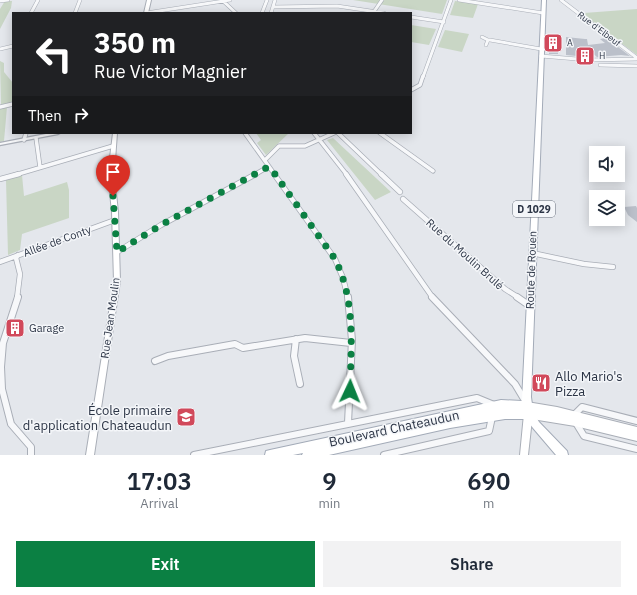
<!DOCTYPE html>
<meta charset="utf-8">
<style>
:root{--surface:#fff;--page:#f2f2f3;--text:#1f2937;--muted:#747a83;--accent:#0b8043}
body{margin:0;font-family:"IBM Plex Sans",sans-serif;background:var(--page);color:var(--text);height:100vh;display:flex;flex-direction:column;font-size:15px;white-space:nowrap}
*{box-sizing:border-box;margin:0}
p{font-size:13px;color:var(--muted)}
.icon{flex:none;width:22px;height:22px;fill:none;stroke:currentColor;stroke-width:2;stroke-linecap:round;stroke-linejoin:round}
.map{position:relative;height:455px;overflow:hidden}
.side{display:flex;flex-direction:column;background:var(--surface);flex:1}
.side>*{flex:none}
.top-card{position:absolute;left:12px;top:12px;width:400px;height:122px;border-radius:0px;box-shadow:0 2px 10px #0003;background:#202124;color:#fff;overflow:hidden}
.buttons{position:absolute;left:589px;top:146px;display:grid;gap:8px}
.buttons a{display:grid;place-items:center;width:36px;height:36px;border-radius:0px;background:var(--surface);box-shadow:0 2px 10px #0003;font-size:20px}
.pin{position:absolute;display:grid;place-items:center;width:34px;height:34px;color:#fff;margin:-41px -17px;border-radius:50% 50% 50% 0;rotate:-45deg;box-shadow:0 0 4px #0007}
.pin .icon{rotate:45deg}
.me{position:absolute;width:44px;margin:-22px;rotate:2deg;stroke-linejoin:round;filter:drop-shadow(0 0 3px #0008)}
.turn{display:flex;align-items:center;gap:14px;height:84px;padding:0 16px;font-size:18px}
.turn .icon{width:52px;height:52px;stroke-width:2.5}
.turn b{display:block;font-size:28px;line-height:34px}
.then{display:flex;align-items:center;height:38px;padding:0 16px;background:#0003;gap:8px;font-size:15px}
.eta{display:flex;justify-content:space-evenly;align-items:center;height:68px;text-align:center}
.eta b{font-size:24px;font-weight:600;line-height:28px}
.cta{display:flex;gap:8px;margin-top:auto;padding:8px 16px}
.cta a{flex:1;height:46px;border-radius:0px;background:var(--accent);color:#fff;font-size:16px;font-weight:600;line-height:46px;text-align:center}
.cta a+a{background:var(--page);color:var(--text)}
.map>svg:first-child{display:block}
</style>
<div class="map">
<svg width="637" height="455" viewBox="0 0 637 455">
<rect width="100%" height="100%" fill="#e4e7ec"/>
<!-- green -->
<path fill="#c9d6c5" d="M 353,0 L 447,0 L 442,14 Z
M 5,1 L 12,1 L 11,8 L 0,29 L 0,9 Z
M 455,1 L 478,4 L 473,18 L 450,15 Z
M 637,9 L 637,55 L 582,14 L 584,13 Z
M 411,25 L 436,29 L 429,45 L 411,42 Z
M 445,30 L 469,34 L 462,52 L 438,47 Z
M 0,61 L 4,63 L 4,72 L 13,83 L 13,103 L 1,105 Z
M 7,107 L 4,141 L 0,142 L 0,109 Z
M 256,133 L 289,133 L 266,155 L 257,143 L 261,140 Z
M 333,138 L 391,192 L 375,200 L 327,140 Z
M 22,175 L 24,196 L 67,182 L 69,190 L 69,218 L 22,234 L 20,250 L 8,255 L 6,180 Z"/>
<!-- building -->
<path fill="#bbc0ca" d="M 552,34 L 557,34 L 558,36 L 558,54 L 549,54 L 549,35 L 552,36 Z
M 566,37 L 585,39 L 587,39 L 588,45 L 605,43 L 600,39 L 606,38 L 630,56 L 621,55 L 597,57 L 589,50 L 589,57 L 566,55 Z
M 636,206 L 637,208 L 637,222 L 628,215 L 624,207 Z"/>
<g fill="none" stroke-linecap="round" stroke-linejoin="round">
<!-- minor-far3 casing -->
<g stroke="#a9aeb7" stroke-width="4">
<path id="minor-far3" d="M 459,0 L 543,13
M 561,0 L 637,58
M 0,1 L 8,0
M 223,1 L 236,13
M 273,7 L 337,6 L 384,13
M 31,13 L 38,0
M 75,13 L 80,0
M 146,13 L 230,0
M 262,13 L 267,0
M 271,13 L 275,0
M 373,13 L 382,0
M 411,17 L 444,22
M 482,37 L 488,40
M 486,45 L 488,40 L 490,40 L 541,49
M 0,49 L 13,46
M 541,56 L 589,60 L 637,59
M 600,65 L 637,66
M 423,77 L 451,0"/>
</g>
<!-- minor-far2 casing -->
<g stroke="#a9aeb7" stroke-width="5">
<path id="minor-far2" d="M 411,90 L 420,85 L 423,76
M 0,107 L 13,104
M 245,133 L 275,175
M 314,133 L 347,175
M 338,133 L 382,175
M 380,133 L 433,171
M 36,138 L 40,167
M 24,140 L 26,133
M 265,160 L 279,146 L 305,146 L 334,133
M 15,175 L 113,146
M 254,175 L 268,167"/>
</g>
<!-- minor-far1 casing -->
<g stroke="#a9aeb7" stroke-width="6">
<path id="minor-far1" d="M 274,174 L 335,259 L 343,278 L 348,298
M 346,174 L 433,298
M 381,174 L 400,192
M 0,179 L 19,174
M 403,199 L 505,289 L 519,298
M 117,252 L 161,225 L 256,174
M 532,253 L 584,264 L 613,267
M 0,262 L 115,220
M 17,298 L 20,274 L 16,258 L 18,255"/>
</g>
<!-- minor casing -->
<g stroke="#a9aeb7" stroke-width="8">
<path id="minor" d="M 18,297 L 3,343 L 1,367 L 2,389 L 11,424 L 31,447 L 31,455
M 348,297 L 352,340 L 348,423
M 432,297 L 515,384 L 524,399
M 517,297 L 530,306
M 296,339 L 294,356 L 300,384
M 155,361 L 168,356 L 235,344 L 243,348 L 305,338 L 351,343
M 574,415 L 582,407 L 637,421
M 576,423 L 584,436 L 637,449
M 194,455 L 477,398 L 494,405
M 384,455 L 489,431 L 492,417"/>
</g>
<!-- tertiary casing -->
<g stroke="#a9aeb7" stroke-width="2.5">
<path id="tertiary" d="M 51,133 L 60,133 L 58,134 L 0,145 L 0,143 Z"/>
</g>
<!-- secondary casing -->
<g stroke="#a9aeb7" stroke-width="2">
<path id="secondary" d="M 147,0 L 151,0 L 148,13 L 144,13 Z
M 113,133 L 117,133 L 114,174 L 118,212 L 120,281 L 94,455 L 86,455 L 114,281 L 112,212 L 108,174 Z
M 527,402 L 557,407 L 637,427 L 637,441 L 575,426 L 532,419 L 528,455 L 520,455 L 524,414 L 525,411 L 527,410 L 524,409 L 523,406 L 524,403 Z"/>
</g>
<!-- primary casing -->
<g stroke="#a3abb8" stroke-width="2">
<path id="primary" d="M 542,0 L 546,0 L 531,397 L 533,412 L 539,422 L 567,451 L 568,455 L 556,455 L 533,428 L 526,419 L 505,419 L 450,428 L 329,455 L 302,455 L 303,453 L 293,455 L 265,455 L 266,451 L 270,450 L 501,400 L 522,401 Z"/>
</g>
<!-- minor-far3 -->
<use href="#minor-far3" stroke="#f7f8fa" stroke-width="3"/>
<!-- minor-far2 -->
<use href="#minor-far2" stroke="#f7f8fa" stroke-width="3.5"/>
<!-- minor-far1 -->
<use href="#minor-far1" stroke="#f7f8fa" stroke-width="4.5"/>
<!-- minor -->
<use href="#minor" stroke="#f7f8fa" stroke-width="6"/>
<!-- tertiary -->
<use href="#tertiary" fill="#f7f8fa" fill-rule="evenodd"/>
<!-- secondary -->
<use href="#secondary" fill="#fff" fill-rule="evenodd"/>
<!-- primary -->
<use href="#primary" fill="#fff" fill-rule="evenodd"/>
</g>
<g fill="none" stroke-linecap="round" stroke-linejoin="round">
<!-- route -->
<path stroke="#0b8043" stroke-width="7" stroke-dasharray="0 12.6" d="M 113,196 L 117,252 L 161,225 L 268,167 L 272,170 L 335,259 C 356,302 351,345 350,391"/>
</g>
<!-- icons -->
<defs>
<g id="building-square" transform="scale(1)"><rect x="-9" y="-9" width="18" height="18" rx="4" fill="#d1495b" stroke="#f4f6f9"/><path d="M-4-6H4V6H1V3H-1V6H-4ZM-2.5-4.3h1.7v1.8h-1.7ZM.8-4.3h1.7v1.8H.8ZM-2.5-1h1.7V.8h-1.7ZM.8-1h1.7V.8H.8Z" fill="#fff"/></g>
<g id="restaurant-square" transform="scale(1)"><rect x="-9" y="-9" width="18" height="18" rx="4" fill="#d1495b" stroke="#f4f6f9"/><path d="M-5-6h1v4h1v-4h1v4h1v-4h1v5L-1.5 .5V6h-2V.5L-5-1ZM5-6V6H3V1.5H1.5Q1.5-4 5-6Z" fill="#fff"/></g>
<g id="school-square" transform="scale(1)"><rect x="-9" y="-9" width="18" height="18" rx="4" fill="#d1495b" stroke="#f4f6f9"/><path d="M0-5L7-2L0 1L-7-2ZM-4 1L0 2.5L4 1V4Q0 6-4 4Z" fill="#fff"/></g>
</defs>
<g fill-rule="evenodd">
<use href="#building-square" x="553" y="43"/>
<use href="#building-square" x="585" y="56"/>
<use href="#building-square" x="15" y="328"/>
<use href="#restaurant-square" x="541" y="383"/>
<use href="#school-square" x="186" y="417"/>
</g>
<g text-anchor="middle" stroke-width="3" stroke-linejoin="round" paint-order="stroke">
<!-- far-street labels -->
<g font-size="9" fill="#2b3445" stroke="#f4f6f9">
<text transform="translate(599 29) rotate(37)" y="3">Rue d'Elbeuf</text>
</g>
<!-- far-poi labels -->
<g font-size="9" fill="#2b3445" stroke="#f4f6f9" text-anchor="start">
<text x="567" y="46">A</text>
<text x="599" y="59">H</text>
</g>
<!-- shield labels -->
<rect fill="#f4f6f9" stroke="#676e7b" stroke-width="1" x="513" y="201" width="42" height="16" rx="3"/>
<g font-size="10" font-weight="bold" fill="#2b3445">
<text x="534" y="213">D 1029</text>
</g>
<!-- street labels -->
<g font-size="11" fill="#2b3445" stroke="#f4f6f9">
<text transform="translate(57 241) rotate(-20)" y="4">Allée de Conty</text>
<text transform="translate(465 254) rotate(42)" y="4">Rue du Moulin Brulé</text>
<text transform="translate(531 270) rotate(-88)" y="4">Route de Rouen</text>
<text transform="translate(110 318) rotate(-82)" y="4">Rue Jean Moulin</text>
</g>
<!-- poi labels -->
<g font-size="11" fill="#2b3445" stroke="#f4f6f9" text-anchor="start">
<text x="29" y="332">Garage</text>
</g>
<!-- near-poi labels -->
<g font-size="13" fill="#2b3445" stroke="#f4f6f9" text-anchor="start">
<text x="555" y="381">Allo Mario's<tspan x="555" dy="15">Pizza</tspan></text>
<text x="172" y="415" text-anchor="end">École primaire<tspan x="172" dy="15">d'application Chateaudun</tspan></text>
</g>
<!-- near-street labels -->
<g font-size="13" fill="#2b3445" stroke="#f4f6f9">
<text transform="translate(394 428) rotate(-12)" y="5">Boulevard Chateaudun</text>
</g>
</g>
</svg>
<div class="buttons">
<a><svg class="icon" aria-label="sound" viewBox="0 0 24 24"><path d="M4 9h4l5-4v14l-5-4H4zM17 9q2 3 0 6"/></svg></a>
<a><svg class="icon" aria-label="layers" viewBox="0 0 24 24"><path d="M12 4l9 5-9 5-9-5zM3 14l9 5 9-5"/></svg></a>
</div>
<div class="pin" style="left:113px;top:196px;background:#d93025"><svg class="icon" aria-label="arrive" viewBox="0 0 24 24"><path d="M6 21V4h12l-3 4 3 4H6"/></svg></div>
<svg class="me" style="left:350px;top:391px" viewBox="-20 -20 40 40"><path d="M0-17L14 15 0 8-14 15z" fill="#0b8043" stroke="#fff" stroke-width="4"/></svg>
<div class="top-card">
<div class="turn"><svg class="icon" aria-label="left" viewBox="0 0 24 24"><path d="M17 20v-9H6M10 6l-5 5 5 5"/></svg><div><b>350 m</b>Rue Victor Magnier</div></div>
<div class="then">Then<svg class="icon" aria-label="right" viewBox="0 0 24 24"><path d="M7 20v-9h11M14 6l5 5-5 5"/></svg></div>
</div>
</div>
<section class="side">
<div class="eta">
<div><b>17:03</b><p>Arrival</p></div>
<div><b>9</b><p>min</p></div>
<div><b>690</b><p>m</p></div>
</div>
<div class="cta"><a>Exit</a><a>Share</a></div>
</section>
